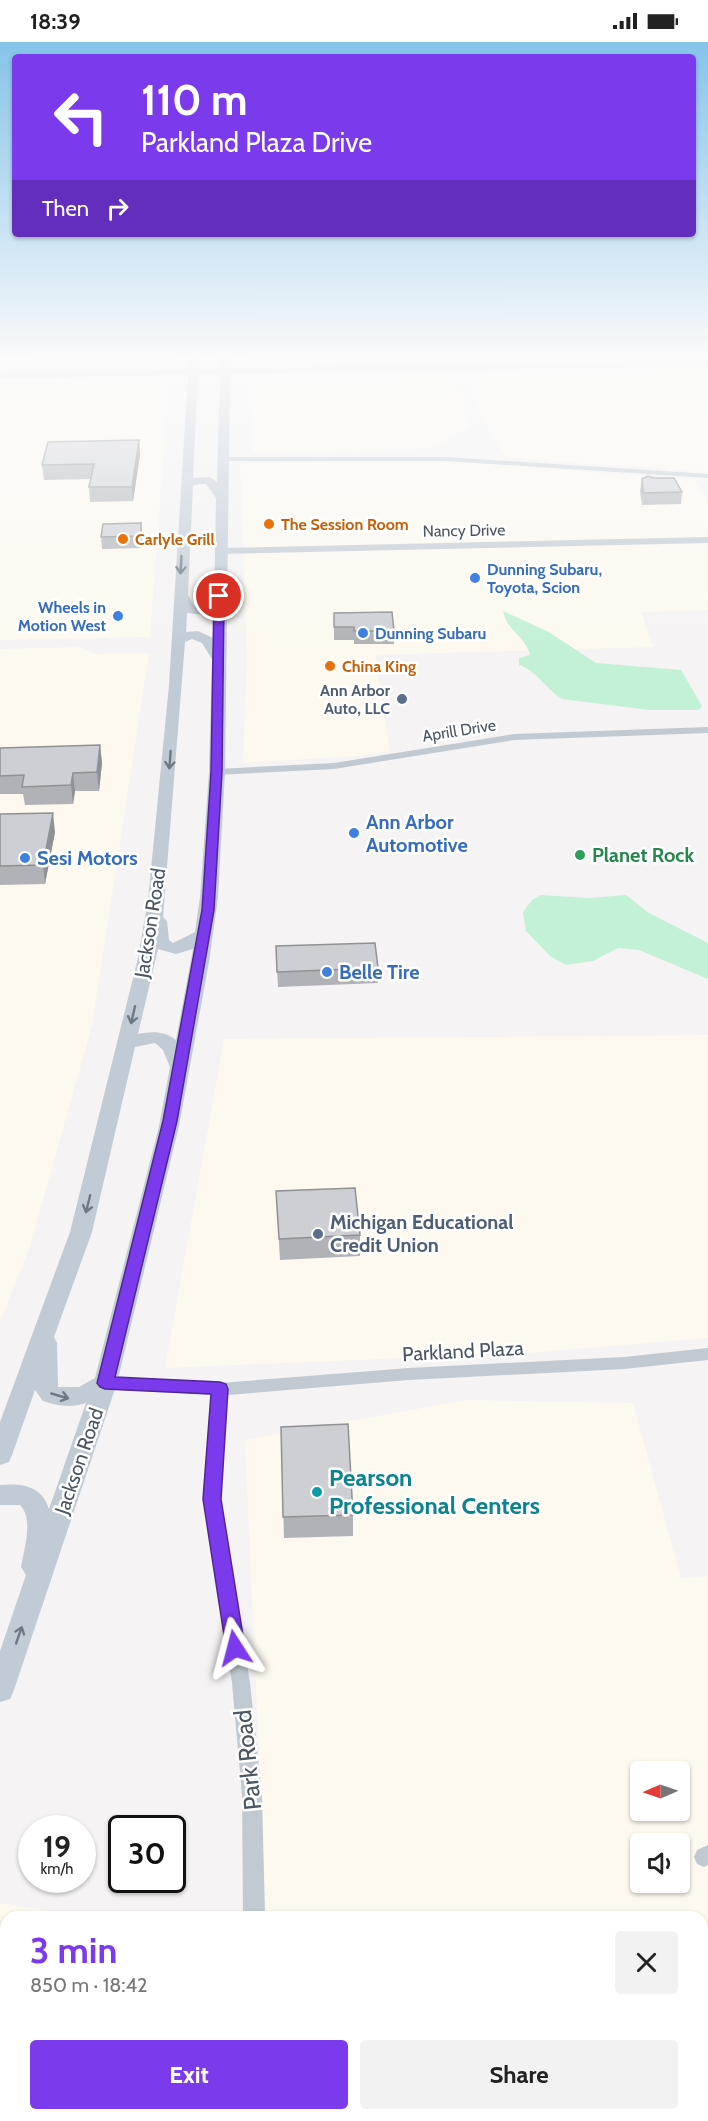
<!DOCTYPE html>
<meta charset="utf-8">
<style>
:root{--surface:#fff;--page:#f2f2f2;--text:#222;--muted:#767676;--accent:#7c3aed}
body{margin:0;font-family:Cabin,sans-serif;background:var(--page);color:var(--text);height:100vh;display:flex;flex-direction:column;font-size:22px;white-space:nowrap}
*{box-sizing:border-box;margin:0}
p{font-size:20px;color:var(--muted)}
.icon{flex:none;width:33px;height:33px;fill:none;stroke:currentColor;stroke-width:2;stroke-linecap:round;stroke-linejoin:round}
.map{position:relative;flex:1;overflow:hidden}
.sheet{position:absolute;left:0px;top:1869px;width:708px;height:210px;display:flex;flex-direction:column;background:var(--surface);border-radius:18px 18px 0 0;box-shadow:0 2px 4px #0004}
.sheet>*{flex:none}
.top-card{position:absolute;left:12px;top:12px;width:684px;height:183px;border-radius:6px;box-shadow:0 2px 4px #0004;background:#7c3aed;color:#fff;overflow:hidden}
.needle{width:39px;rotate:268deg}
.buttons{position:absolute;left:630px;top:1719px;display:grid;gap:12px}
.buttons a{display:grid;place-items:center;width:60px;height:60px;border-radius:6px;background:var(--surface);box-shadow:0 2px 4px #0004;font-size:30px}
.speed{position:absolute;left:18px;top:1773px;display:flex;gap:12px;font-size:30px;font-weight:700;text-align:center}
.speed>*{display:grid;place-content:center;width:78px;height:78px;border-radius:50%;background:var(--surface);box-shadow:0 2px 4px #0004;line-height:1}
.speed small{font-size:15px;font-weight:400}
.speed .limit{border:3px solid #111;border-radius:9px;background:#fff;color:#111}
.pin{position:absolute;display:grid;place-items:center;width:51px;height:51px;color:#fff;margin:-26px;border:3px solid #fff;border-radius:50%;box-shadow:0 2px 6px #0007}
.me{position:absolute;width:66px;margin:-33px;rotate:351deg;stroke-linejoin:round;filter:drop-shadow(0 0 4px #0008)}
.turn{display:flex;align-items:center;gap:21px;height:126px;padding:0 30px;font-size:27px}
.turn .icon{width:78px;height:78px;stroke-width:2.5}
.turn b{display:block;font-size:42px;line-height:51px}
.then{display:flex;align-items:center;height:57px;padding:0 30px;background:#0003;gap:12px;font-size:22px}
.round{display:grid;place-items:center;flex:none;width:63px;height:63px;border-radius:6px;background:var(--page)}
.summary{display:flex;align-items:center;justify-content:space-between;height:102px;padding:0 30px}
h1{font-size:36px;font-weight:700;line-height:45px;color:var(--accent)}
.primary-button{display:flex;gap:12px;margin-top:auto;padding:12px 30px}
.primary-button a{flex:1;height:69px;border-radius:6px;background:var(--accent);color:#fff;font-size:24px;font-weight:700;line-height:69px;text-align:center}
.primary-button a+a{background:var(--page);color:var(--text)}
.status{display:flex;justify-content:space-between;align-items:center;height:42px;padding:0 30px;background:var(--surface);direction:ltr}
.status svg{height:16px;fill:currentColor}
.map>svg:first-child{display:block}
</style>
<div class="status"><b>18:39</b><svg viewBox="0 0 49 12"><path d="M0 12V9h3v3zM5 12V6h3v6zM10 12V3h3v9zM15 12V0h3v12zM26 1h20v11H26zM47 4h2v5h-2z"/></svg></div>
<div class="map">
<svg width="708" height="2079" viewBox="0 0 708 2079">
<rect width="100%" height="100%" fill="#f5f3f3"/>
<!-- commercial -->
<path fill="#fdf9ef" fill-rule="evenodd" d="M 25,316 L 173,316 L 173,320 L 23,323 Z
M 708,325 L 708,430 L 507,416 L 480,373 L 466,331 Z
M 454,333 L 470,385 L 431,407 L 252,411 L 249,337 Z
M 169,335 L 150,595 L 0,598 L 0,338 Z
M 376,418 L 464,420 L 695,438 L 708,462 L 708,568 L 641,570 L 653,605 L 375,613 L 390,709 L 361,714 L 243,721 L 247,618 L 240,422 Z
M 81,605 L 94,612 L 149,611 L 92,984 L 29,1207 L 0,1279 L 0,607 Z
M 708,993 L 708,1296 L 528,1311 L 165,1326 L 224,997 Z
M 466,1358 L 633,1361 L 681,1536 L 708,1534 L 708,2079 L 607,2079 L 605,2073 L 702,2073 L 702,1875 L 266,1875 L 245,1398 ZM 640,1730 L 680,1730 L 680,1768 L 640,1768 ZM 640,1802 L 680,1802 L 680,1840 L 640,1840 Z
M 0,1861 L 89,1875 L 6,1875 L 6,2073 L 165,2073 L 165,2079 L 0,2079 Z
M 275,2073 L 597,2073 L 522,2079 L 275,2079 Z"/>
<!-- green -->
<path fill="#c3f1d5" d="M 503,569 L 549,590 L 596,621 L 681,628 L 702,664 L 699,668 L 649,668 L 562,657 C 546,647 537,629 519,623 L 519,616 L 530,613 C 525,594 506,588 503,569 Z
M 541,853 L 589,856 L 626,853 L 649,871 L 708,901 L 708,937 L 639,908 L 618,906 L 593,919 L 566,923 L 550,914 L 526,889 L 523,870 L 532,858 Z
M 165,2073 L 253,2073 L 253,2079 L 165,2079 Z"/>
<g fill="none" stroke-linecap="round" stroke-linejoin="round">
<!-- street -->
<path fill="#c1cad2" fill-rule="evenodd" d="M 311,316 L 317,316 L 319,329 L 312,327 Z
M 469,316 L 475,316 L 480,326 L 476,326 Z
M 223,415 L 446,415 L 708,432 L 708,436 L 446,419 L 220,419 L 220,415 Z
M 708,495 L 708,501 L 221,512 L 217,509 L 221,506 Z
M 708,685 L 708,691 L 514,698 L 334,727 L 217,733 L 212,730 L 217,727 L 334,721 L 514,692 Z
M 708,1306 L 708,1318 L 624,1327 L 409,1338 L 228,1353 L 221,1457 L 250,1641 L 262,1753 L 265,1875 L 243,1875 L 242,1753 L 232,1641 L 203,1457 L 211,1353 L 105,1347 L 99,1345 L 97,1341 L 99,1337 L 105,1335 L 220,1341 L 409,1326 L 624,1315 Z
M 708,1803 L 708,1823 L 704,1825 L 697,1822 L 694,1815 L 697,1808 Z
M 233,2073 L 255,2073 L 255,2079 L 233,2079 Z"/>
<!-- secondary -->
<path fill="#c1cbd6" fill-rule="evenodd" d="M 189,316 L 199,316 L 199,327 L 220,326 L 220,316 L 230,316 L 230,326 L 708,318 L 708,324 L 230,332 L 225,730 L 218,855 L 209,920 L 179,1084 L 117,1341 L 14,1648 L 10,1657 L 0,1660 L 0,1609 L 26,1533 L 21,1525 C 24,1507 34,1477 20,1463 L 0,1463 L 0,1443 C 22,1441 42,1444 49,1467 L 86,1361 C 71,1366 57,1364 43,1359 L 35,1348 L 12,1413 L 9,1420 L 0,1423 L 0,1380 L 70,1190 L 138,916 L 148,858 L 169,643 L 188,333 L 0,336 L 0,330 L 188,327 ZM 220,332 L 217,440 L 210,435 L 193,436 L 198,333 ZM 199,442 L 206,442 L 216,456 L 214,566 L 194,564 L 188,553 L 193,444 ZM 187,571 L 213,574 L 213,596 L 198,589 L 186,590 ZM 192,597 L 202,601 L 212,617 L 209,730 L 200,855 L 195,890 L 173,901 L 169,898 L 167,879 L 163,875 L 185,600 ZM 158,907 L 176,912 L 193,907 L 176,998 C 165,989 152,989 138,992 ZM 155,1001 L 163,1008 L 170,1025 L 159,1084 L 95,1336 L 79,1345 L 58,1345 L 57,1301 L 54,1295 L 92,1190 L 135,1005 Z"/>
</g>
<!-- wall -->
<path fill="#b0b2b7" d="M 139,398 L 140,413 L 133,459 L 90,460 L 89,445 L 91,437 L 44,438 L 42,423 Z
M 654,436 L 682,450 L 681,462 L 642,463 L 640,449 L 642,437 Z
M 142,493 L 141,506 L 102,507 L 101,495 Z
M 334,571 L 394,589 L 394,602 L 354,602 L 354,598 L 334,598 Z
M 100,703 L 102,721 L 99,749 L 75,749 L 73,762 L 25,763 L 23,752 L 0,752 L 0,706 Z
M 0,772 L 55,790 L 45,842 L 0,843 Z
M 276,904 L 378,926 L 378,941 L 278,945 Z
M 276,1149 L 360,1193 L 360,1214 L 280,1218 Z
M 281,1385 L 353,1473 L 353,1494 L 284,1496 Z"/>
<!-- shaded-wall -->
<path fill="#909195" d="M 139,398 L 140,413 L 133,459 L 132,445 Z
M 141,481 L 142,493 L 141,506 Z
M 100,703 L 102,721 L 99,749 L 97,730 Z
M 73,731 L 75,749 L 73,762 L 71,743 Z
M 53,771 L 55,790 L 45,842 L 43,823 Z"/>
<!-- building -->
<path fill="#cdcfd5" stroke="#909195" stroke-width="1.5" d="M 139,398 L 132,445 L 89,445 L 94,422 L 42,423 L 48,400 Z
M 648,434 L 654,436 L 674,436 L 682,450 L 643,451 L 642,437 Z
M 141,481 L 141,494 L 101,495 L 103,482 Z
M 392,570 L 394,589 L 354,589 L 354,585 L 334,585 L 334,571 Z
M 100,703 L 97,730 L 73,731 L 71,743 L 22,745 L 24,733 L 0,734 L 0,706 Z
M 53,771 L 43,823 L 0,824 L 0,772 Z
M 375,901 L 378,926 L 277,930 L 276,904 Z
M 355,1146 L 360,1193 L 279,1197 L 276,1149 Z
M 348,1382 L 353,1473 L 283,1475 L 281,1385 Z"/>
<!-- one-way arrows -->
<defs><path id="oneway-shaft" d="M-6 0H5M1.5-3L5.5 0L1.5 3" fill="none" stroke-width="1.6" stroke-linecap="round" stroke-linejoin="round" transform="scale(1.5)"/></defs>
<g stroke="#6e7984">
<use href="#oneway-shaft" transform="translate(181 523) rotate(93)"/>
<use href="#oneway-shaft" transform="translate(170 718) rotate(94)"/>
<use href="#oneway-shaft" transform="translate(133 973) rotate(103)"/>
<use href="#oneway-shaft" transform="translate(88 1162) rotate(104)"/>
<use href="#oneway-shaft" transform="translate(60 1354) rotate(16)"/>
<use href="#oneway-shaft" transform="translate(19 1593) rotate(-71)"/>
</g>
<!-- sky -->
<linearGradient id="sky" x2="0" y2="1"><stop stop-color="#85c3ea"/><stop offset="0.52" stop-color="#fafafa"/><stop offset="1" stop-color="#fafafa" stop-opacity="0"/></linearGradient>
<rect width="708" height="607" fill="url(#sky)"/>
<!-- route -->
<path fill="#7c3aed" stroke="#51269a" stroke-width="1.5" d="M 219,551 L 224,554 L 222,730 L 214,868 L 177,1079 L 115,1335 L 220,1340 L 226,1342 L 228,1347 L 221,1457 L 245,1606 L 242,1612 L 235,1614 L 229,1612 L 226,1606 L 203,1457 L 211,1352 L 105,1347 L 100,1345 L 97,1341 L 163,1079 L 202,868 L 211,730 L 214,554 Z"/>
<!-- markers -->
<g fill="#e8710a" stroke="#fff" stroke-width="2">
<circle cx="269" cy="482" r="6"/>
<circle cx="123" cy="497" r="6"/>
<circle cx="330" cy="624" r="6"/>
</g>
<g fill="#3f7fe0" stroke="#fff" stroke-width="2">
<circle cx="475" cy="536" r="6"/>
<circle cx="118" cy="574" r="6"/>
<circle cx="363" cy="591" r="6"/>
<circle cx="354" cy="791" r="6"/>
<circle cx="25" cy="816" r="6"/>
<circle cx="327" cy="930" r="6"/>
</g>
<g fill="#5c6f8a" stroke="#fff" stroke-width="2">
<circle cx="402" cy="657" r="6"/>
<circle cx="318" cy="1192" r="6"/>
</g>
<circle fill="#2e9e5b" stroke="#fff" stroke-width="2" cx="580" cy="813" r="6"/>
<circle fill="#0f9aa8" stroke="#fff" stroke-width="2" cx="317" cy="1450" r="6"/>
<g text-anchor="middle" stroke-width="5" stroke-linejoin="round" paint-order="stroke">
<!-- far-food labels -->
<g font-size="16" font-weight="bold" fill="#c56008" stroke="#fff" text-anchor="start">
<text x="281" y="488">The Session Room</text>
<text x="135" y="503">Carlyle Grill</text>
<text x="342" y="630">China King</text>
</g>
<!-- far-street labels -->
<g font-size="16" fill="#4a5661" stroke="#fff">
<text transform="translate(464 488) rotate(-1)" y="6">Nancy Drive</text>
<text transform="translate(459 688) rotate(-9)" y="6">Aprill Drive</text>
</g>
<!-- far-shop labels -->
<g font-size="16" font-weight="bold" fill="#366cbe" stroke="#fff" text-anchor="start">
<text x="487" y="533">Dunning Subaru,<tspan x="487" dy="18">Toyota, Scion</tspan></text>
<text x="106" y="571" text-anchor="end">Wheels in<tspan x="106" dy="18">Motion West</tspan></text>
<text x="375" y="597">Dunning Subaru</text>
</g>
<!-- far-service labels -->
<g font-size="16" font-weight="bold" fill="#4e5e75" stroke="#fff" text-anchor="end">
<text x="390" y="654">Ann Arbor<tspan x="390" dy="18">Auto, LLC</tspan></text>
</g>
<!-- shop labels -->
<g font-size="20" font-weight="bold" fill="#366cbe" stroke="#fff" text-anchor="start">
<text x="366" y="787">Ann Arbor<tspan x="366" dy="23">Automotive</tspan></text>
<text x="37" y="823">Sesi Motors</text>
<text x="339" y="937">Belle Tire</text>
</g>
<!-- leisure labels -->
<g font-size="20" font-weight="bold" fill="#27864d" stroke="#fff" text-anchor="start">
<text x="592" y="820">Planet Rock</text>
</g>
<!-- street labels -->
<g font-size="20" fill="#4a5661" stroke="#fff">
<text transform="translate(150 881) rotate(-81)" y="7">Jackson Road</text>
<text transform="translate(463 1309) rotate(-3)" y="7">Parkland Plaza</text>
<text transform="translate(79 1419) rotate(-71)" y="7">Jackson Road</text>
</g>
<!-- service labels -->
<g font-size="20" font-weight="bold" fill="#4e5e75" stroke="#fff" text-anchor="start">
<text x="330" y="1187">Michigan Educational<tspan x="330" dy="23">Credit Union</tspan></text>
</g>
<!-- near-culture labels -->
<g font-size="24" font-weight="bold" fill="#0d838f" stroke="#fff" text-anchor="start">
<text x="329" y="1444">Pearson<tspan x="329" dy="28">Professional Centers</tspan></text>
</g>
<!-- near-street labels -->
<g font-size="24" fill="#4a5661" stroke="#fff">
<text transform="translate(248 1718) rotate(-96)" y="8">Park Road</text>
</g>
</g>
</svg>
<div class="buttons">
<a><svg class="needle" viewBox="-14 -14 28 28"><path d="M0-13l5 13h-10z" fill="#e53935"/><path d="M0 13l5-13h-10z" fill="#767676"/></svg></a>
<a><svg class="icon" aria-label="sound" viewBox="0 0 24 24"><path d="M4 9h4l5-4v14l-5-4H4zM17 9q2 3 0 6"/></svg></a>
</div>
<div class="speed"><div>19<small>km/h</small></div><div class="limit">30</div></div>
<div class="pin" style="left:219px;top:554px;background:#d93025"><svg class="icon" aria-label="arrive" viewBox="0 0 24 24"><path d="M6 21V4h12l-3 4 3 4H6"/></svg></div>
<svg class="me" style="left:235px;top:1606px" viewBox="-20 -20 40 40"><path d="M0-17L14 15 0 8-14 15z" fill="#7c3aed" stroke="#fff" stroke-width="4"/></svg>
<div class="top-card">
<div class="turn"><svg class="icon" aria-label="left" viewBox="0 0 24 24"><path d="M17 20v-9H6M10 6l-5 5 5 5"/></svg><div><b>110 m</b>Parkland Plaza Drive</div></div>
<div class="then">Then<svg class="icon" aria-label="right" viewBox="0 0 24 24"><path d="M7 20v-9h11M14 6l5 5-5 5"/></svg></div>
</div>
<section class="sheet">
<div class="summary"><div><h1>3 min</h1><p>850 m · 18:42</p></div><a class="round"><svg class="icon" aria-label="close" viewBox="0 0 24 24"><path d="M6 6l12 12M18 6L6 18"/></svg></a></div>
<div class="primary-button"><a>Exit</a><a>Share</a></div>
</section>
</div>
